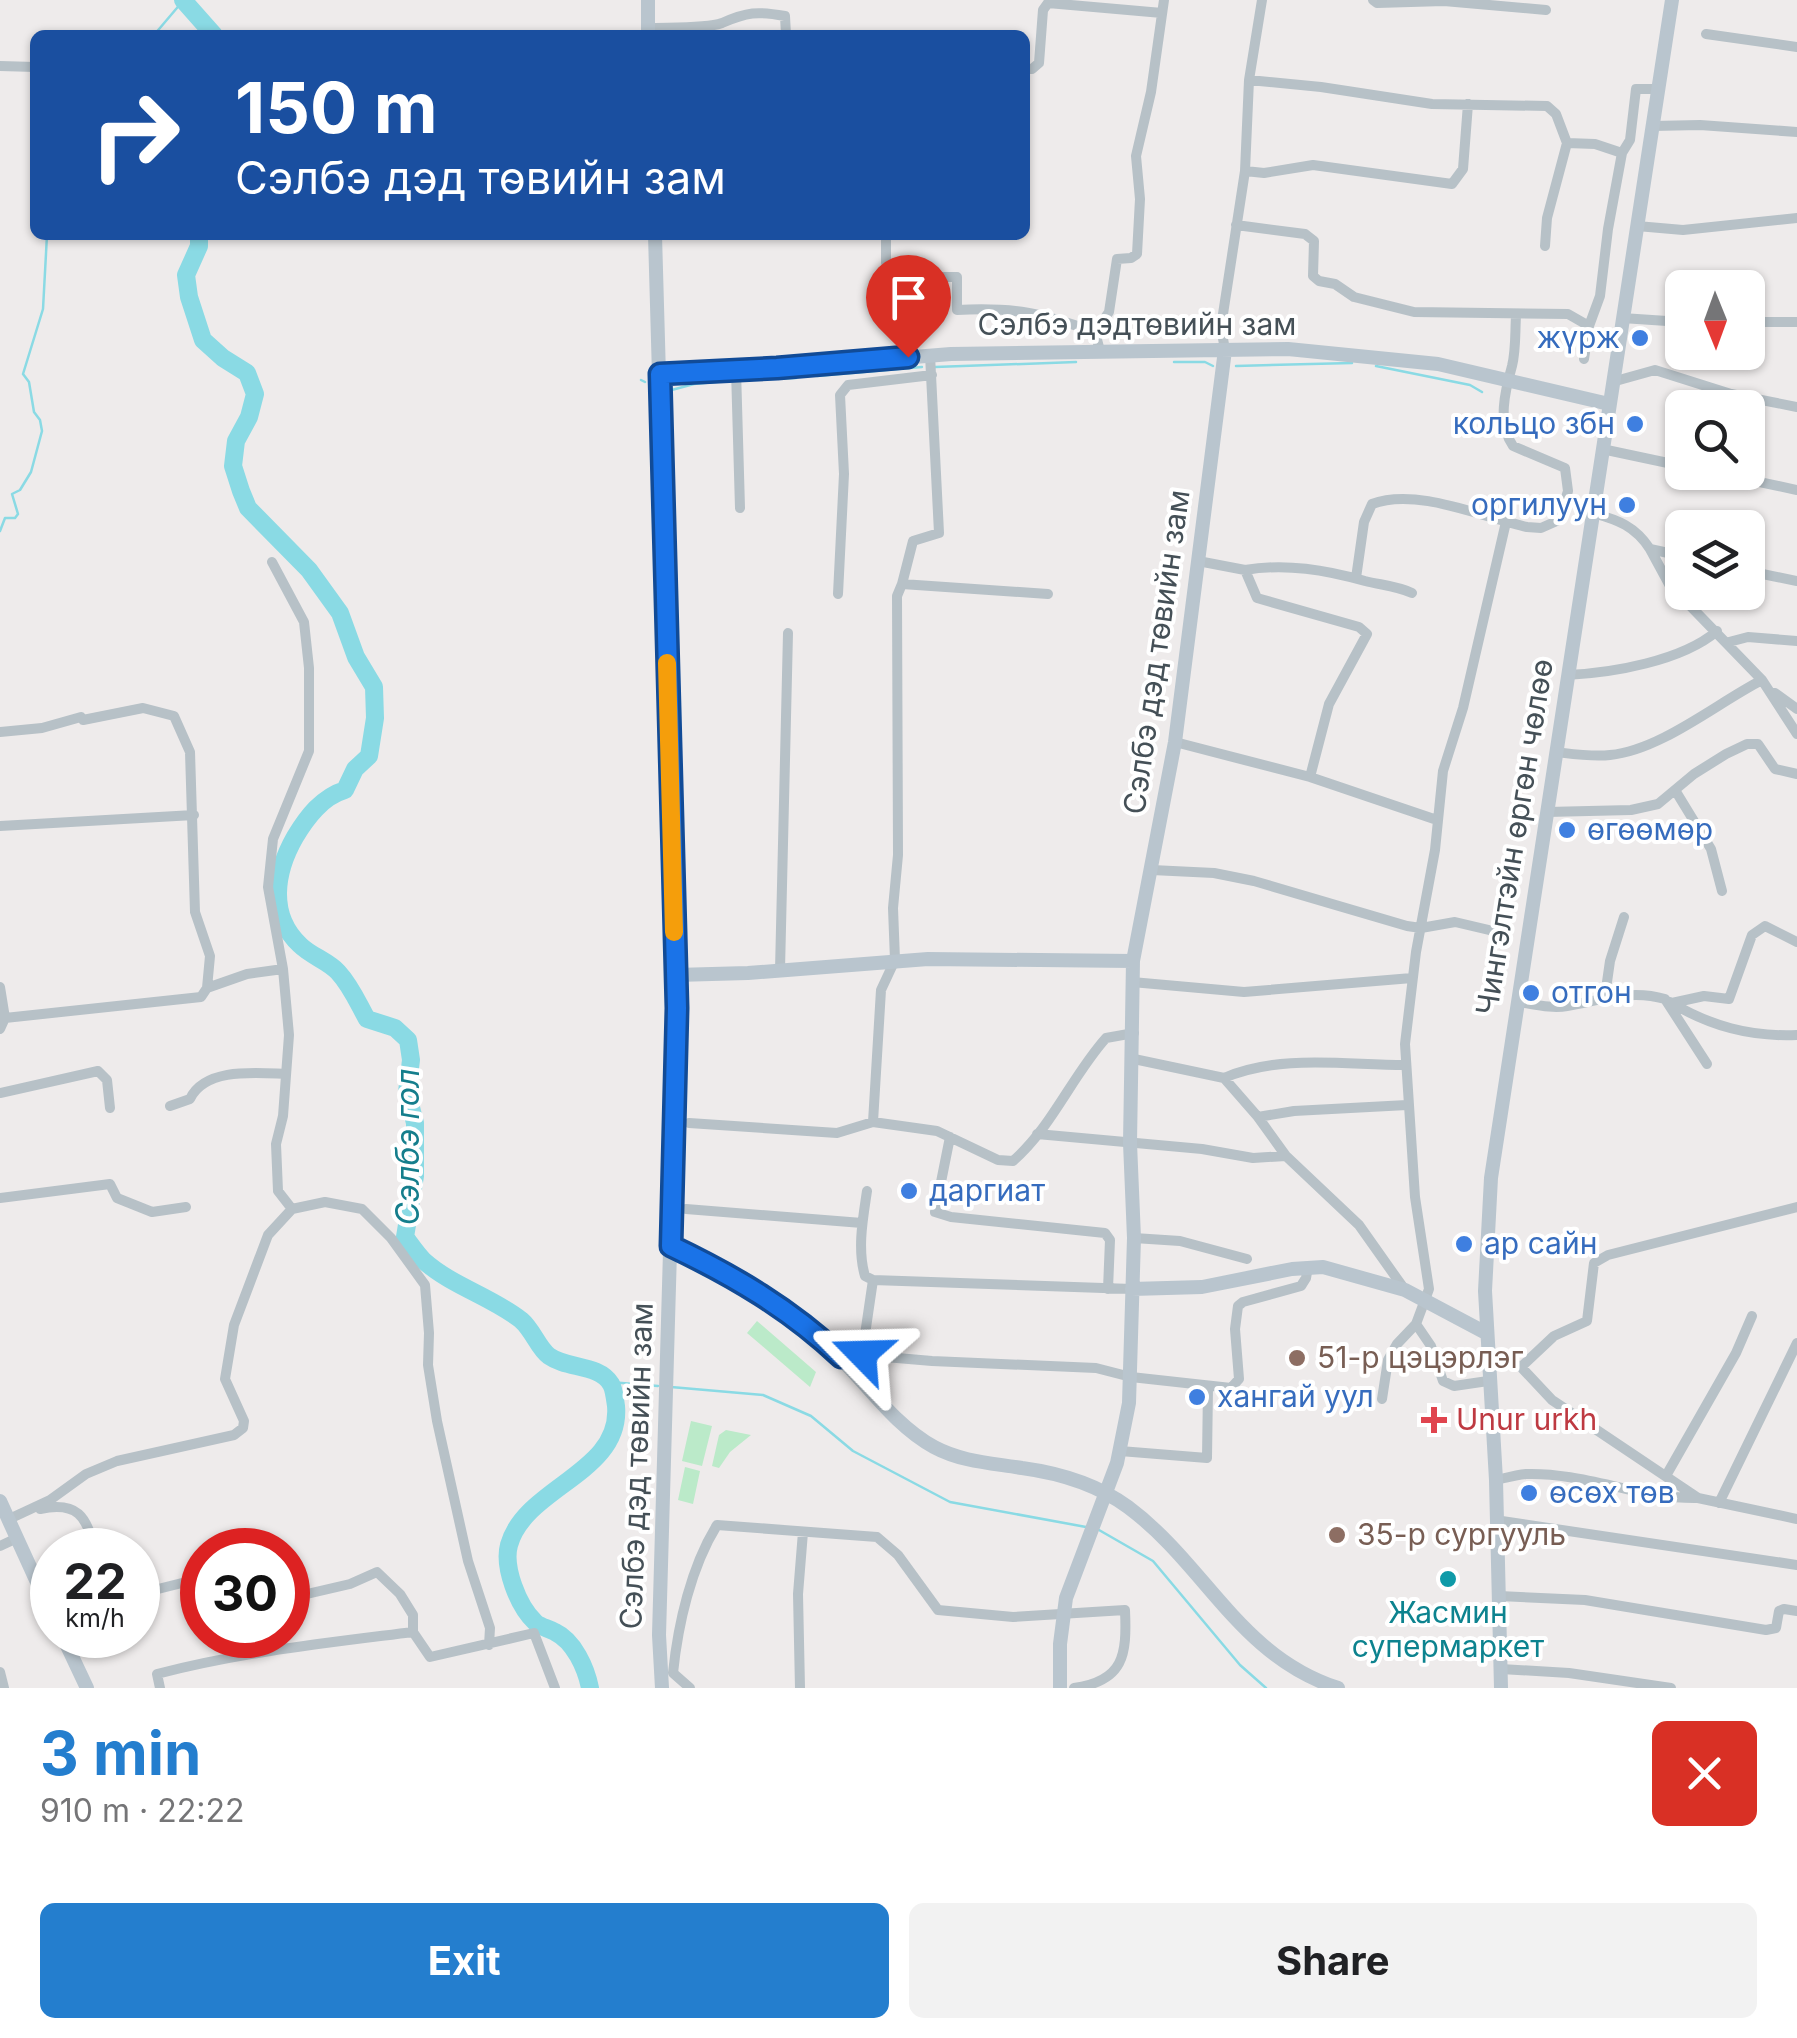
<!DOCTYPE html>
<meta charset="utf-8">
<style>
:root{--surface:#fff;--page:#f2f2f2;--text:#202124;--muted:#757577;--accent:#247ece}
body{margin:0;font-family:Inter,sans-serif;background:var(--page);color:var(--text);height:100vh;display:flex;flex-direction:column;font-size:38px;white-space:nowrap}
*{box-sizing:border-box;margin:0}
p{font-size:32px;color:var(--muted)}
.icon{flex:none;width:55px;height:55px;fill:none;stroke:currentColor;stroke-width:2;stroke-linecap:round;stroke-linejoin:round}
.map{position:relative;height:1688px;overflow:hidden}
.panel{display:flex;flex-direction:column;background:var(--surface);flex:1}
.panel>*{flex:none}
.banner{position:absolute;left:30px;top:30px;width:1000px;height:210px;border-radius:15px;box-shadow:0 2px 8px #0004;background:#1a4fa0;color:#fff;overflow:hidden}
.needle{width:65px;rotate:179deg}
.tools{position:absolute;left:1665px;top:270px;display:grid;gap:20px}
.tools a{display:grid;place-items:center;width:100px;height:100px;border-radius:15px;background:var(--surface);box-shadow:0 2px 8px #0004;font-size:50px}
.speed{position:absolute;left:30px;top:1528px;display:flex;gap:20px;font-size:50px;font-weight:700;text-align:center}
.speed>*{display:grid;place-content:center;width:130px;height:130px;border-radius:50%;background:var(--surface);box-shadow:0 2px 8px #0004;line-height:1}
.speed small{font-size:25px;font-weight:400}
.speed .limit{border:15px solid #d22;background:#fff;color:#111}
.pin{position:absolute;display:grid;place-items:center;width:85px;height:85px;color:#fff;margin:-102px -42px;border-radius:50% 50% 50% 0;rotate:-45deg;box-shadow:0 0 10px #0007}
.pin .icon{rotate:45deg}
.me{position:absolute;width:110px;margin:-55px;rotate:292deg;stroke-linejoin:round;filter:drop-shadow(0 0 8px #0008)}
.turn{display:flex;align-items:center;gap:35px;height:210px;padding:0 40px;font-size:45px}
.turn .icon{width:130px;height:130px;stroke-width:2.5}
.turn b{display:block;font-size:70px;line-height:85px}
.round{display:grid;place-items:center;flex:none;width:105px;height:105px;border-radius:15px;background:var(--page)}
.headline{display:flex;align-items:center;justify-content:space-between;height:170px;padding:0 40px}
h1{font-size:60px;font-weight:700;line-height:75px;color:var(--accent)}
.primary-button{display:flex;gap:20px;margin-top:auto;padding:20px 40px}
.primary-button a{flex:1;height:115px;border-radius:15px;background:var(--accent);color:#fff;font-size:40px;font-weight:700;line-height:115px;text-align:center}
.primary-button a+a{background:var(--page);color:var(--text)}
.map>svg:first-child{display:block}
</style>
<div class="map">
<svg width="1797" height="1688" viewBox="0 0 1797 1688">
<rect width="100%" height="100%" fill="#eeebeb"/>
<!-- green -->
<path fill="#bbeac9" d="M 757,1321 L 816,1372 L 810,1387 L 747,1333 Z
M 691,1421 L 712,1426 L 702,1466 L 682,1461 Z
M 726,1430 L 751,1435 L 730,1452 L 719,1468 L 712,1466 L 719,1435 Z
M 685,1467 L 700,1471 L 693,1504 L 678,1500 Z"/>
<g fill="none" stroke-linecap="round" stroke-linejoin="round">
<!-- stream -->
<path stroke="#8adae4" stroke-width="2.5" d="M 154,35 L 182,2
M 1174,362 L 1205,362 L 1213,366
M 1236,366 L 1352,363
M 1376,366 L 1470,385 L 1482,392
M 935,367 L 1076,362
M 817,376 L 922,367
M 641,380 L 645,382
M 742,380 L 796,378
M 668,391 L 694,384 L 726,381
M 0,531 L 5,518 L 15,518 L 18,514 L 12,494 L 20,490 L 31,472 L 42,431 L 40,420 L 34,412 L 29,382 L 23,374 L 43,309 L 47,235
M 610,1382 L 658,1386
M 671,1387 L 763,1395 L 811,1416 L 853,1451 L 950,1502 L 1086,1527
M 1099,1530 L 1153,1561 L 1240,1665 L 1266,1688"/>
<!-- river -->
<path stroke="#8adae4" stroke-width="18" d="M 183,0 L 214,35
M 199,235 L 199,246 L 186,275 L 189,297 L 203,340 L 223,358 L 247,373 L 255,394 L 249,417 L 236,441 L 233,466 L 241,491 L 248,508 L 309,570 L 340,613 L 356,657 L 374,687 L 375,718 L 369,756 L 355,769 L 345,790 C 322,797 307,817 295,837 C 275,872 268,915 300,945 C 311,956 328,961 338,972 C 351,986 358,1003 367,1019 L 395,1028 L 408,1040 L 411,1060 L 407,1092 L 415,1123 L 415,1176 L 405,1237 C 411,1245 417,1254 424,1261 C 452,1286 492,1297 521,1320 C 533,1330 538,1348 549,1356 C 567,1369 599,1364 611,1384 C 614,1389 615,1399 616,1406 C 622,1473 525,1487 509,1545 C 503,1567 518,1606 535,1622 C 540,1627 548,1628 555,1632 C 574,1641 586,1668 590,1688"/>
<!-- street -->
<path stroke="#b7c1c7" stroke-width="10" d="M 1373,0 L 1377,3 L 1444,1 L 1546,10
M 648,28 C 667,27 706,29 722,23 C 747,12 757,11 785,16 L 786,35
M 1706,34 L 1797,47
M 0,66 L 35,67
M 1025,69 L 1032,69 L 1039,63 L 1043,10 L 1048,3 L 1162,13
M 1249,80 L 1321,87 L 1432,104 L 1547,106 L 1556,114 L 1567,143 L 1595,144 L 1622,153
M 1653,126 L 1700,125 L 1797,132
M 1245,171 L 1264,173 L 1313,165 L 1452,184 L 1463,169 L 1468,104
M 1236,225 L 1305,234 L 1314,241 L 1313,276 L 1319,281 L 1335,284 L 1354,297 L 1414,312 L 1568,314 L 1589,326
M 1637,226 L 1683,230 L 1797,218
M 886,235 L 886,263 L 914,277 L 957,277 L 957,310 C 1015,307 1041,313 1095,332 L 1100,351
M 1545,246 L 1547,218 L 1567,143
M 1622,318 L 1682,322
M 1748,322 L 1797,322
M 1095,332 L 1109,312 L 1117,259 L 1131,258 L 1137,254 L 1140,199 L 1136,156 L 1151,92 L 1164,0
M 1225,350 L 1221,327 L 1245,171 L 1249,80 L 1262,0
M 1584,359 L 1589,326 L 1600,296 L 1608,229 L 1622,153 L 1630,140 L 1636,89 L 1657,89
M 736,370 L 740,508
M 1612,382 L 1655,370 L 1731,394 L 1797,407
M 1602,449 L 1682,466
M 1712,472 L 1797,490
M 1593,513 C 1618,520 1635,526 1650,549 L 1682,556
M 1650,549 L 1669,584 L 1762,680 L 1797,734
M 1198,561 L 1245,570
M 272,562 L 304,622 L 309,668 L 309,751 L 273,839 L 268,887 L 283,969
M 1748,571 L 1797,581
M 1356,578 L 1364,522 L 1372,504 C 1416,487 1482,517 1527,527 L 1541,528 L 1559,520 L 1568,491 L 1565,468 L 1513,446 C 1497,423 1505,391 1512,366 C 1516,350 1515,332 1516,316
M 902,584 L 913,541 L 939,533 L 930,355
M 838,594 L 844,474 L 840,395 L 848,385 L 932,375
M 1729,642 L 1748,637 L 1797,641
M 1567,675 C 1612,673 1682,661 1717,631
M 1775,693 L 1797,709
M 0,732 L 42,728 L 81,717 L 83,720 L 143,708 L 174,716 L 190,752 L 195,912 L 210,956 L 207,988 L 201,997 L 5,1018 L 0,1029
M 1175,742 L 1310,777 L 1437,820
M 1556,752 C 1573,754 1592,757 1610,755 C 1661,750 1717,703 1762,680
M 1310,777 L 1329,704 L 1367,634 L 1359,627 L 1257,598 L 1245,570 C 1286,563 1326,570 1365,581 C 1381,585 1397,586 1412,593
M 1675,790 L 1711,849 L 1722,891
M 1547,812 L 1631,810 L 1658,804 L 1694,774 L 1726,754 L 1747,744 L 1758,744 L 1775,769 L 1797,774
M 0,826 L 194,815
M 1152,870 L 1214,873 L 1254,881 L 1407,926 L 1421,928 L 1455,922 L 1506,934
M 780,970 L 788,633
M 1132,982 L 1244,992 L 1412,978
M 0,987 L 5,1018
M 207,988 L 247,974 L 283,969 L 289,1035 L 283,1116 L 276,1144 L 278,1191 L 292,1209
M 1605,996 L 1610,961 L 1624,917
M 1518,1002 C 1533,1004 1552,1009 1567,1006 C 1601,1000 1631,989 1665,999 L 1707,1064
M 1670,1002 C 1710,1026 1750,1037 1797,1035
M 1672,1003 L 1704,996 L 1729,999 L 1752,935 L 1765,926 L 1797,942
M 1134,1059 L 1224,1078 L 1258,1117 L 1286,1156 L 1359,1225 L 1405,1290
M 1224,1078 C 1279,1054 1345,1065 1404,1065
M 0,1093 L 98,1071 L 107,1080 L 110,1108
M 170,1106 L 190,1099 C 205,1067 257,1073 286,1074
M 1258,1117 L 1294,1111 L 1407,1105
M 873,1122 L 937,1131 L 998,1160 L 1013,1161 C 1052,1127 1072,1076 1106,1038 L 1134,1033
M 689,1123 L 837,1133 L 873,1122 L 881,990 L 895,960 L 893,908 L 898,855 L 897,596 L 902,584 L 1048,594
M 1037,1134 L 1202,1149 L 1253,1158 L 1286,1156
M 950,1137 L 935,1212 L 951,1217 L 1105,1233 L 1110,1240 L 1108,1289
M 0,1198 L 110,1184 L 117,1198 L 152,1212 L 186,1207
M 686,1209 L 862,1223
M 1134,1238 L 1180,1241 L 1247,1259
M 873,1280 L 1132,1289
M 1416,1324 L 1431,1346 L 1443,1381 L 1454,1386 L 1488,1381
M 862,1355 L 873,1280 L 865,1276 C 857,1249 863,1218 867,1191
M 841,1357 L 862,1355 L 932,1361 L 1096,1368 L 1131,1377 L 1231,1388 L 1239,1379 L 1235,1329 L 1238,1306 L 1243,1302 L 1301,1286 L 1306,1278 L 1308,1267
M 1487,1359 L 1504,1359 L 1521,1367 L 1552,1400 L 1698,1498 L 1797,1519
M 1521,1367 L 1554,1336 L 1587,1321 L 1594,1263 L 1608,1255 L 1797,1207
M 1382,1399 L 1388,1360 L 1397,1344 L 1416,1324 L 1429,1289 L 1415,1197 L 1405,1044 L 1416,952 L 1435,850 L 1443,771 L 1463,708 L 1506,522
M 1120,1451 L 1207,1458 L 1208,1388
M 1667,1474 L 1736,1353 L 1752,1316
M 1496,1480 C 1505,1478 1516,1475 1526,1474 C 1584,1472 1640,1499 1697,1498
M 1719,1503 L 1797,1343
M 40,1509 C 77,1501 87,1516 95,1550
M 7,1520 L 50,1500 L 86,1474 L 117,1461 L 234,1435 L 243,1428 L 244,1421 L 225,1379 L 234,1325 L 268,1235 L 292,1209 L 325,1202 L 362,1209 L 391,1238 L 425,1285 L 429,1333 L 428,1365 L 437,1421 L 468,1561 L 490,1628 L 489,1645
M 1495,1520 L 1797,1565
M 0,1546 L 15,1539
M 138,1594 L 202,1578
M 288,1594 L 294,1597 L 350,1584 L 377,1572 L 400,1594 L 413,1615 L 413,1632 L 430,1657 L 534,1633 L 555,1688
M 1499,1596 L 1585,1600 L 1766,1630 L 1776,1628 L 1779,1611 L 1784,1609 L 1797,1611
M 1501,1669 L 1569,1673 L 1671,1688
M 0,1672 L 4,1688
M 160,1688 L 157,1674 C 241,1652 326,1643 413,1632
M 690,1688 L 673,1673 C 678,1624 691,1567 717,1525 L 877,1537 L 898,1555 L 938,1610 L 1013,1617 L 1125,1610 C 1127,1655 1124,1681 1074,1688
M 800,1688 L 798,1594 L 803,1532"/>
<!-- secondary -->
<path stroke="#b9c5ce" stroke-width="14" d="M 648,0 L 648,35
M 655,235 L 677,1007 L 659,1635 L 662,1688
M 660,374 L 777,368 L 951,354 L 1288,349 L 1438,364 L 1609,404
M 676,975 L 748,973 L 928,959 L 1133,961
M 671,1246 C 729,1273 784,1304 830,1348 C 865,1380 892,1424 934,1447 C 962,1462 992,1463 1022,1468 C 1059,1473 1098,1485 1128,1507 C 1206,1565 1239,1656 1338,1688
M 1132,1289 L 1202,1287 L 1292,1269 L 1323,1267 L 1405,1290 L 1486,1333
M 0,1501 L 52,1615
M 62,1635 L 87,1688
M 1060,1688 L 1060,1644 L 1066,1598 L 1117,1463 L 1129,1403 L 1134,1238 L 1130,1143 L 1133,961 L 1175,742 L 1225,350
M 1501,1688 L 1496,1480 L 1485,1291 L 1491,1178 L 1672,0"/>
</g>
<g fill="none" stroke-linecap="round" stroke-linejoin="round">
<!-- route casing -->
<g stroke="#114b97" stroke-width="25">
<path id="route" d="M 862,1354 L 841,1357 C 790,1309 734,1276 671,1246 L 677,1008 L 660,374 L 777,368 L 908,357"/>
</g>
<!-- route -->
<use href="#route" stroke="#1a73e8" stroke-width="18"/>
<!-- slow -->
<path stroke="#f59e0b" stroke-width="18" d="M 667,663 L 674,932"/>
</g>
<!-- markers -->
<g fill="#3f7fe0" stroke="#fff" stroke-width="4">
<circle cx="1640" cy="338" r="10"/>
<circle cx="1635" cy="424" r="10"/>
<circle cx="1627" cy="505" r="10"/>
<circle cx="1567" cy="830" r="10"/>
<circle cx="1531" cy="993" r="10"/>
<circle cx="909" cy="1191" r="10"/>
<circle cx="1464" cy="1244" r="10"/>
<circle cx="1197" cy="1397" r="10"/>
<circle cx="1529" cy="1493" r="10"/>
</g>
<g fill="#8d6e63" stroke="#fff" stroke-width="4">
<circle cx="1297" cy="1358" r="10"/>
<circle cx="1337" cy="1535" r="10"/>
</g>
<path fill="#e0444e" stroke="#fff" stroke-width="4" d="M1429 1405h10v10h10v10h-10v10h-10v-10h-10v-10h10z"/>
<circle fill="#0f9aa8" stroke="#fff" stroke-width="4" cx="1448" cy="1579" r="10"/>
<g text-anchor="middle" stroke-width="8" stroke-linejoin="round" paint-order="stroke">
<!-- street labels -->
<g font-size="30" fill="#455057" stroke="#fff">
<text x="1137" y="335">Сэлбэ дэдтөвийн зам</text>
<text transform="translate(1157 652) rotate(-82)" y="10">Сэлбэ дэд төвийн зам</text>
<text transform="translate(1515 837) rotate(-81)" y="10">Чингэлтэйн өргөн чөлөө</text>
<text transform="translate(637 1466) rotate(-88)" y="10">Сэлбэ дэд төвийн зам</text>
</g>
<!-- shop labels -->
<g font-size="30" fill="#366cbe" stroke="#fff" text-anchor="start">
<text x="1620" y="348" text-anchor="end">жүрж</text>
<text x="1615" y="434" text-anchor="end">кольцо збн</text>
<text x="1607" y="515" text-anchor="end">оргилуун</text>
<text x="1587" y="840">өгөөмөр</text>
<text x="1551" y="1003">отгон</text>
<text x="929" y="1201">даргиат</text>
<text x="1484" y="1254">ар сайн</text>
<text x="1217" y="1407">хангай уул</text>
<text x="1549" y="1503">өсөх төв</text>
</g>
<!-- education labels -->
<g font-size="30" fill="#785e54" stroke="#fff" text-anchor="start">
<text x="1317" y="1368">51-р цэцэрлэг</text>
<text x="1357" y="1545">35-р сургууль</text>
</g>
<!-- health labels -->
<g font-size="30" fill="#be3a42" stroke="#fff" text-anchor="start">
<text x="1456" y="1430">Unur urkh</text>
</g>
<!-- culture labels -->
<g font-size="30" fill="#0d838f" stroke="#fff">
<text x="1448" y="1623">Жасмин<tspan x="1448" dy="34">супермаркет</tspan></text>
</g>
<!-- water labels -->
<g font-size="32" font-style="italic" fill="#157e8c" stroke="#fff">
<text transform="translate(408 1147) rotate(-90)" y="11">Сэлбэ гол</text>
</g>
</g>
</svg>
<div class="tools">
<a><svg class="needle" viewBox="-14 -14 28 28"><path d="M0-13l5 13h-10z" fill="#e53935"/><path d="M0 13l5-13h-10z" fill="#757577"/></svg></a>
<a><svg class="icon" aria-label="search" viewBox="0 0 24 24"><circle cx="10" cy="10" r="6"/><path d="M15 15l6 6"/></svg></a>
<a><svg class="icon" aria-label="layers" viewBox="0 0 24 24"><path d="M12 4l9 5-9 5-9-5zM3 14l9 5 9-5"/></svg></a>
</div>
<div class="speed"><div>22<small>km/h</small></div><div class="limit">30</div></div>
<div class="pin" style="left:908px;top:357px;background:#d93025"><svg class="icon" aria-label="arrive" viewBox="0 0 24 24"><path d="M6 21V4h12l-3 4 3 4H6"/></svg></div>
<svg class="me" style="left:862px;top:1354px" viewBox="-20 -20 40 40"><path d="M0-17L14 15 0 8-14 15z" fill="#1a73e8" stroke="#fff" stroke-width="4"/></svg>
<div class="banner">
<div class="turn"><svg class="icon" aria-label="right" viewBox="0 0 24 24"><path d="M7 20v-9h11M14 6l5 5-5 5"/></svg><div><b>150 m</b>Сэлбэ дэд төвийн зам</div></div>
</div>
</div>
<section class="panel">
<div class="headline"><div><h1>3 min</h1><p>910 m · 22:22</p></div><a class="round" style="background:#d93025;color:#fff"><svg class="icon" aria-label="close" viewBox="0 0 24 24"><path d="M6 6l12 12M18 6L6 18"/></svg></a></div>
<div class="primary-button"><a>Exit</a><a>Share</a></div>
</section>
